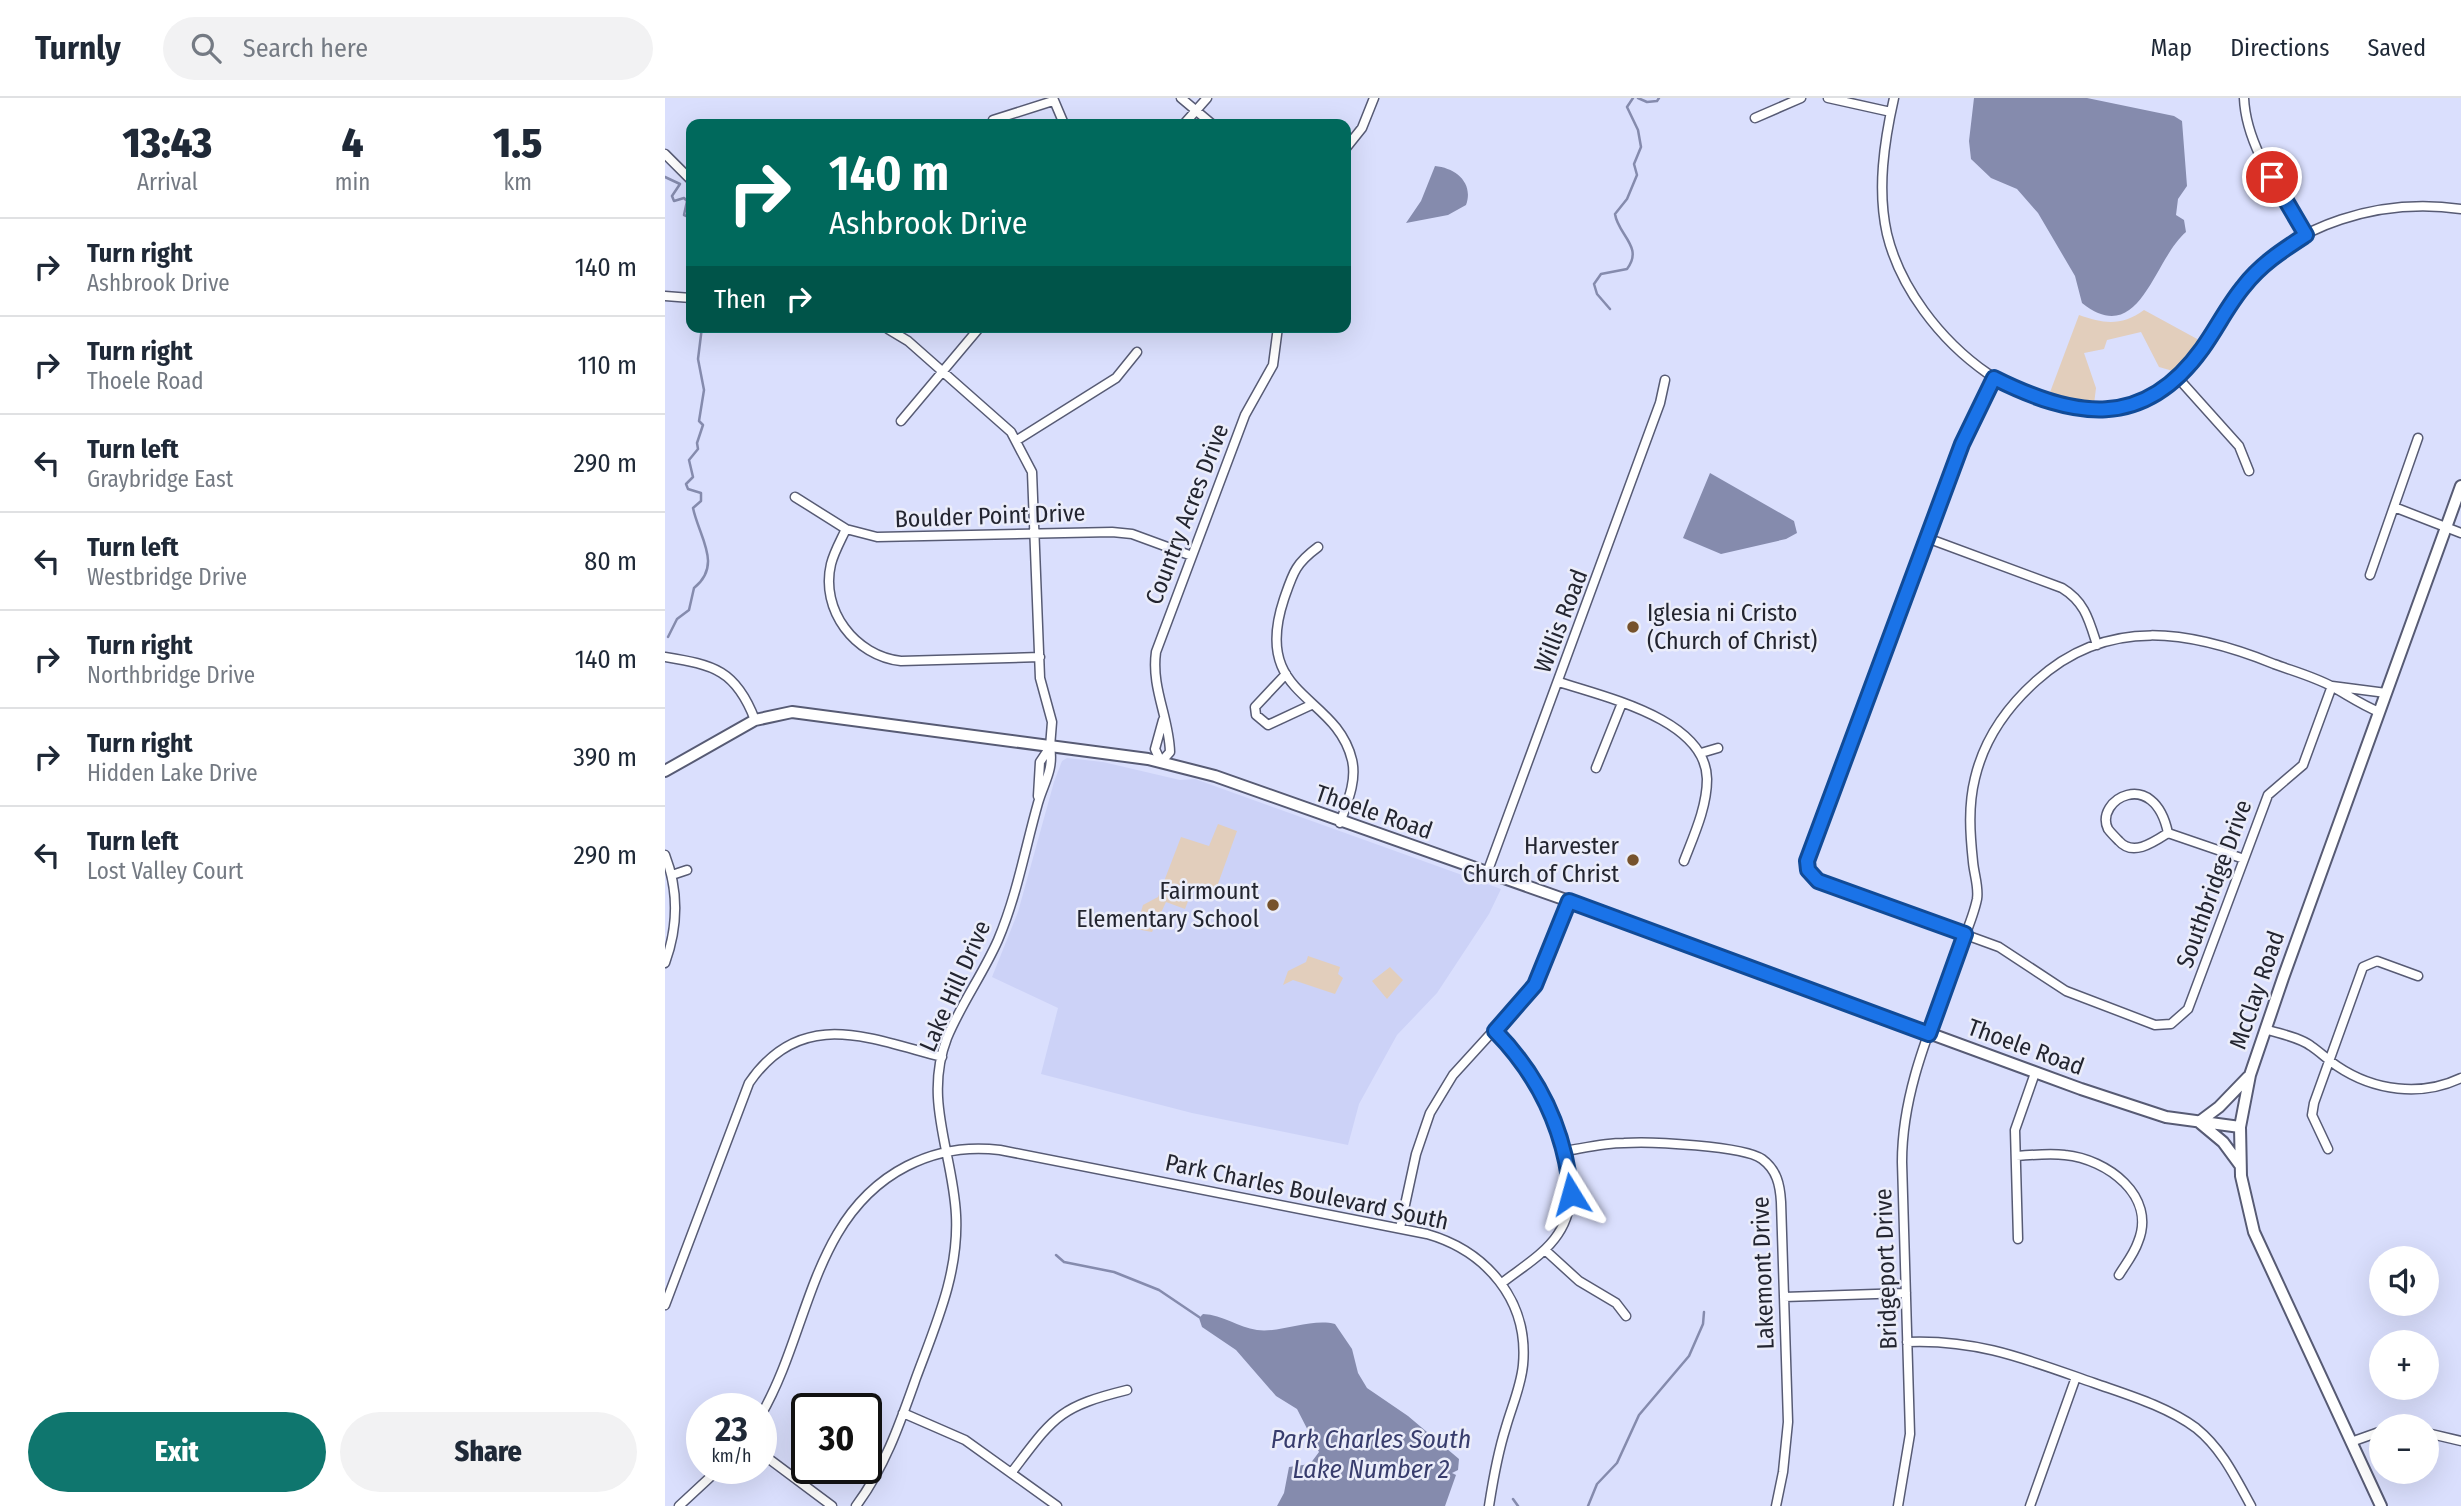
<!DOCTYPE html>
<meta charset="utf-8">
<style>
:root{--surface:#fff;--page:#f2f2f3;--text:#1f2937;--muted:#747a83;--line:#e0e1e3;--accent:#0f766e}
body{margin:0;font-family:"Fira Sans Condensed",sans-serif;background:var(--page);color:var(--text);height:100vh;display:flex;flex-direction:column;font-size:26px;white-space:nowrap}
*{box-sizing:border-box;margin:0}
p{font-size:23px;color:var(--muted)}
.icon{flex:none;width:38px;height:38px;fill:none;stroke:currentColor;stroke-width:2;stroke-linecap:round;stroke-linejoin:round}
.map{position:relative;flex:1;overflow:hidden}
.sheet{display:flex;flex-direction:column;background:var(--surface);width:665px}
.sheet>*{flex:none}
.hud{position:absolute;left:21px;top:21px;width:665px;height:214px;border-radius:14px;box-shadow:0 7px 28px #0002;background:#00695c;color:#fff;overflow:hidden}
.buttons{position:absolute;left:1704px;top:1148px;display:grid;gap:14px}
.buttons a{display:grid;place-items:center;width:70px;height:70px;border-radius:50%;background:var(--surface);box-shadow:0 7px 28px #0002;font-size:35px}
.speed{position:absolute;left:21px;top:1295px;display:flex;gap:14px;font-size:35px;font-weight:700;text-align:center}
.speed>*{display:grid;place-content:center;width:91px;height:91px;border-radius:50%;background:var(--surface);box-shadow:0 7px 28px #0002;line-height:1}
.speed small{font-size:18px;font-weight:400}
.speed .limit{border:4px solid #111;border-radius:10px;background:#fff;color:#111}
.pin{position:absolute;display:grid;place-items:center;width:60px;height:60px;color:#fff;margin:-30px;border:4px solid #fff;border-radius:50%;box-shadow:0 2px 7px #0007}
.me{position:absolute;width:77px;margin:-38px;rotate:352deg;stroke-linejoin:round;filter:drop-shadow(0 0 5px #0008)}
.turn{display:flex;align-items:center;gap:24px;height:147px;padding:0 28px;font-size:32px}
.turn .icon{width:91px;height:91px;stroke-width:2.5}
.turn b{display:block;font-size:49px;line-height:60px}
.then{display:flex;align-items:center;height:66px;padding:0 28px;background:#0003;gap:14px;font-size:26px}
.eta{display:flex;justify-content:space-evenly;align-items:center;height:119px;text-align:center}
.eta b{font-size:42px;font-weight:800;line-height:49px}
.primary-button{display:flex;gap:14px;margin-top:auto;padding:14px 28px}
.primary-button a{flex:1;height:80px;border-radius:42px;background:var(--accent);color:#fff;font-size:28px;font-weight:800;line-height:80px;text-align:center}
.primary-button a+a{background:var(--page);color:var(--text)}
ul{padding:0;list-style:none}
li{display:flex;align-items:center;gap:21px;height:98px;padding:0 28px;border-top:2px solid var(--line)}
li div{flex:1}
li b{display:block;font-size:26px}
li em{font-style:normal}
header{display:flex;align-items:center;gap:42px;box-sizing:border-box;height:98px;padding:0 35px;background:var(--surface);border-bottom:2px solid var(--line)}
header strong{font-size:33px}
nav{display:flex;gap:38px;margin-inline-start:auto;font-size:24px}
.search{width:490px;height:63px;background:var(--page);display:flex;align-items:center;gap:18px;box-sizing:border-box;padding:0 24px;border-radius:38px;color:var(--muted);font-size:26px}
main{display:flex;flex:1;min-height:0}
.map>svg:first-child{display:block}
</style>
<header>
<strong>Turnly</strong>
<div class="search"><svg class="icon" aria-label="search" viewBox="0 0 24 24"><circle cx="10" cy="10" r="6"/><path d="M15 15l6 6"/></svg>Search here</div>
<nav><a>Map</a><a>Directions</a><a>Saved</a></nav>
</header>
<main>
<section class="sheet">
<div class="eta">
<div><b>13:43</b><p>Arrival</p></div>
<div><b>4</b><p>min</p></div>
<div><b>1.5</b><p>km</p></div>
</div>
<ul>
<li><svg class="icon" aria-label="right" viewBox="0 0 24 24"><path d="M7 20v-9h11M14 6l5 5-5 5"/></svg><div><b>Turn right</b><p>Ashbrook Drive</p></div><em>140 m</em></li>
<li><svg class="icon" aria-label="right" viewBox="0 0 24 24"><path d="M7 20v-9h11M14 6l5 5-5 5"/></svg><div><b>Turn right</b><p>Thoele Road</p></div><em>110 m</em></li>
<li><svg class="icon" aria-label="left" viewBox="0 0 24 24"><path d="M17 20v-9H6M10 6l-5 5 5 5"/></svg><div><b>Turn left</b><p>Graybridge East</p></div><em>290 m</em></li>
<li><svg class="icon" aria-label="left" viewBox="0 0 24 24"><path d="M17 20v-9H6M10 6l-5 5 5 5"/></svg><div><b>Turn left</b><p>Westbridge Drive</p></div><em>80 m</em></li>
<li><svg class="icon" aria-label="right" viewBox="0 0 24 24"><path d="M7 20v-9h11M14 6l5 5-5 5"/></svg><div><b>Turn right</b><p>Northbridge Drive</p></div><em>140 m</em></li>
<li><svg class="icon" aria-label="right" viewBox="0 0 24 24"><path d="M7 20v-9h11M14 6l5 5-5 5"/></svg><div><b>Turn right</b><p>Hidden Lake Drive</p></div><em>390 m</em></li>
<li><svg class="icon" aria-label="left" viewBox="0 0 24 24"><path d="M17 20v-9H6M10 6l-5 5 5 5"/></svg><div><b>Turn left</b><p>Lost Valley Court</p></div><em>290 m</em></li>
</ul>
<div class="primary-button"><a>Exit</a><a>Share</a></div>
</section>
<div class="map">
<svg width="1796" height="1408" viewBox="0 0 1796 1408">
<rect width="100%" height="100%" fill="#dadffd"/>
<!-- built -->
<path fill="#ccd2f7" d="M 402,660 L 438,664 L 515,682 L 530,681 L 836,791 L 824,816 L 772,895 L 732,937 L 694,1006 L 683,1047 L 527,1015 L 376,976 L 393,910 L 327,879 L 353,814 L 389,684 L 397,663 Z"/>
<!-- green -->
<path fill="#e2cebc" d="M 1479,212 L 1534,242 L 1508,273 L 1494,269 L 1476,234 L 1442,242 L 1439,251 L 1419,255 L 1431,290 L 1429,306 L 1384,297 L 1414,217 C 1439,226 1457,228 1479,212 Z
M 553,726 L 572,733 L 549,797 L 528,790 L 520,811 L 501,804 L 487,834 L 471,831 L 478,807 L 493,799 L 516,739 L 544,748 Z
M 643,858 L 675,869 L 673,876 L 678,880 L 670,896 L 628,882 L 618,887 L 623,873 L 641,864 Z
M 725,869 L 738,882 L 722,901 L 707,883 Z"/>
<!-- water -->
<path fill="#858bad" d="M 1309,0 L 1422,0 L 1509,18 L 1517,23 L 1522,88 L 1513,101 L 1511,117 L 1519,122 L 1521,134 C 1488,162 1475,251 1417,205 L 1410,178 L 1373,115 L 1352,91 L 1326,80 L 1306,61 L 1304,43 Z
M 770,68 C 791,70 809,85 801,107 L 783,117 L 741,125 L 756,103 Z
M 1045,375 L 1129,423 L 1132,435 L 1121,441 L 1056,456 L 1018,440 Z
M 538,1216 C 558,1217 573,1229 592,1232 C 617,1235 646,1220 670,1226 L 687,1251 L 693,1275 L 702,1290 L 743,1318 L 794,1361 L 793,1372 L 787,1375 L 791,1377 L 780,1408 L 612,1408 L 619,1395 L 624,1369 L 645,1366 L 654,1354 L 632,1311 L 611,1298 L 571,1252 L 537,1229 L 534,1220 Z"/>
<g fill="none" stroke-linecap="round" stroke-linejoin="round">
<!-- stream -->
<path stroke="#858bad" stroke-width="2.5" d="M 973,0 L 982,4 L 992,3 L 994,0
M 0,79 L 15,86 L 7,98 L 9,103 L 19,100 L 22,103 L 19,117 L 26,120
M 945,211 L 932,196 L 929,186 L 936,176 L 962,171 C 979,149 953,137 950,116 L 962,101 L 972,77 L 969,66 L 976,49 L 973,32 L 962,9 L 968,0
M 3,539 L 12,521 L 24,512 L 29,490 C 58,467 34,439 28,410 L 36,403 L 36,395 L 23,391 L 21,386 L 28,379 L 24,362 L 33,351 L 32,345 L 38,327 L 34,323 L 39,292 L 33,261 L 37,229
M 391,1157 L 399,1164 L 449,1174 L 494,1192 L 534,1219
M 848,1401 L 853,1408
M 923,1408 L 932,1386 L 952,1365 L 974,1317 L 1024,1258 L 1038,1226 L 1039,1214"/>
<!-- street casing -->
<g stroke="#575b74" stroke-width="11">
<path id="street" d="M 388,0 L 399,26
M 516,0 L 547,26
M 1163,0 L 1226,14
M 1229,0 C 1219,44 1212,92 1222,136 C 1247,240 1379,351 1486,298 C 1531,275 1548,227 1577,189 C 1627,124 1718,100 1796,111
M 1579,0 C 1581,49 1617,96 1641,137
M 1090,20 L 1136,0
M 328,22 L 388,3
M 519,26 L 542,0
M 681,50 L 697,30 L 709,0
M 0,56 L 26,82
M 0,198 L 26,200
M 223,231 L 243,243 L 346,334 L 367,374 L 375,580 L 387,624 L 385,649 L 375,664 L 373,698
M 1329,280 L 1297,346 L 1142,763 L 1143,772 L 1153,783 L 1334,849 L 1401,893 L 1490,927 L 1506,926 L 1523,911 L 1603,697 L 1638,667 L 1667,588
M 1513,280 L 1574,348 L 1584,373
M 236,323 L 315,229
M 352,342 L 451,280 L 472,254
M 130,399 L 181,431 L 212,439 L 447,434 L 467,436 L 527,458
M 1729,409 L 1796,435
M 181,431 C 176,442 169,454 166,466 C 155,512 190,558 236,563 L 375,559
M 1262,440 L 1397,490 C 1420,504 1424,522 1432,547
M 653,449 C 630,466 628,475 619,501 C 586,600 671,595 687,662 C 692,683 682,705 675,725
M 1705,477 L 1753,340
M 0,559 C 49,567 71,572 90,622
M 621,576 L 590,609 L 591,617 L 603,627 L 646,607
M 894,584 C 939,599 1041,621 1042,681 C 1042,709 1029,737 1019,763
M 1667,588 L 1721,595
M 498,622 L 490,651 L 496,664 L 505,654 C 504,619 486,590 491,554 L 580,317 L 608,267 L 613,229
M 1036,655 L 1053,650
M 931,670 L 957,605
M 1503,735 C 1489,668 1429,702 1443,731 C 1446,735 1451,740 1454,743 C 1468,759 1489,744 1503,735 L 1579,761
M 0,757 C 14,793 13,829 0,865
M 822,775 L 995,305 L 1000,282
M 7,777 L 22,772
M 1600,931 C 1615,936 1634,939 1646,948 C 1655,954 1663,962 1672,968 C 1709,993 1756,999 1796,980
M 830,933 C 872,976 933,1077 893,1136 C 880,1156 856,1170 837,1185
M 1663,1051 L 1647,1017 L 1649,1005 L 1698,869 L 1712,863 L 1753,878
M 900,1053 C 919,1050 939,1045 959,1045 C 984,1043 1079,1048 1097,1061 C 1112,1072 1115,1087 1116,1104 L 1123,1324 L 1118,1374 L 1111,1408
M 1351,1058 C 1367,1057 1384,1055 1400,1057 C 1442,1061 1492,1098 1473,1144 C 1469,1156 1460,1167 1454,1177
M 735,1130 L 751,1056 L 765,1015 L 788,977 L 870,887 L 904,803
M 1353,1141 L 1350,1032 L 1370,975
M 880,1152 L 914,1183 L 951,1205 L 961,1218
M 1119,1199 L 1241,1195
M 0,1207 L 84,985 C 136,909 203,940 277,959
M 1242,1244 C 1313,1241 1363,1262 1429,1285 C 1463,1297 1501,1308 1531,1330 C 1557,1351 1570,1379 1586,1408
M 238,1315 L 300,1342 L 392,1408
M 96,1317 C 145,1233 146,1117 242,1068 C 271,1053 303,1048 335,1052 L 762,1136 C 821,1153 864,1202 858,1267 C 856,1288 847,1308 841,1329 C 833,1354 828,1382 824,1408
M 1762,1335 L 1796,1343
M 1686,1344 L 1717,1333
M 96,1355 L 167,1408
M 347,1374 C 389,1319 393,1309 462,1292
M 14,1408 L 55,1370
M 191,1408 C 220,1369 235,1325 251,1280 C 271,1226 294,1175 291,1117 C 288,1055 258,1002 282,940 C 296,906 318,876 333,842 C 352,797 360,751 373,705 C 379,684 389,672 385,649
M 1233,1408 L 1245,1336 L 1237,1064 C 1237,992 1267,927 1291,861 C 1298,841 1308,821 1312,801 C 1314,789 1309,776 1308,764 C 1305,736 1303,708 1310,680 C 1319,642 1342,609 1371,583 C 1443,517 1527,533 1609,566 C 1628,573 1650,579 1668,589 C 1684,598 1697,607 1714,614
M 1365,1408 L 1411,1279"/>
</g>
<!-- secondary casing -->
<g stroke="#575b74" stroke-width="14">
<path id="secondary" d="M 0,673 L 90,622 L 127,614 L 483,661 L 550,678 L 904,803 L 1416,991 L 1501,1019 L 1575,1029
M 1534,1024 L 1554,1009 L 1583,979
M 1534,1024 L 1558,1044 L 1575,1067
M 1716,1408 L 1589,1134 L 1576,1078 L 1575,1029 L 1585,977 L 1618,880 L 1796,388"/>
</g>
<!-- street -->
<use href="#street" stroke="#fff" stroke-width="8"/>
<!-- secondary -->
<use href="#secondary" stroke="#fff" stroke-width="10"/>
</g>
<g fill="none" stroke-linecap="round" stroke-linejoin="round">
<!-- route casing -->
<g stroke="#114b97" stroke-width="18">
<path id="route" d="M 906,1096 C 900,1033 874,978 830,933 L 870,887 L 904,803 L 1264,936 L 1300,836 L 1153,783 L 1143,772 L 1142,763 L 1297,346 L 1329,280 C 1409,320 1478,333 1537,251 C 1552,230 1563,207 1579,188 C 1596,166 1618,152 1641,137 L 1607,79"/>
</g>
<!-- route -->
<use href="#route" stroke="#1a73e8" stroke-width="12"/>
</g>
<!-- markers -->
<g fill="#76522c" stroke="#ebedfa" stroke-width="2.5">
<circle cx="968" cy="529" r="7"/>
<circle cx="968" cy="762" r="7"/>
<circle cx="608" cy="807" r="7"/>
</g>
<g text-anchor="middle" stroke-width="5" stroke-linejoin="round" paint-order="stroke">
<!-- street labels -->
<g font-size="24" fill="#232530" stroke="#ebedfa">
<text transform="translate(522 416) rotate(-69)" y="8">Country Acres Drive</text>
<text transform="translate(325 418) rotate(-2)" y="8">Boulder Point Drive</text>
<text transform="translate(896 523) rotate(-69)" y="8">Willis Road</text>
<text transform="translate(709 714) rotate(19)" y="8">Thoele Road</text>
<text transform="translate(1549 786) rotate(-70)" y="8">Southbridge Drive</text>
<text transform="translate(290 888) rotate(-66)" y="8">Lake Hill Drive</text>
<text transform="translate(1592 892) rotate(-71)" y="8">McClay Road</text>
<text transform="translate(1361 949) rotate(20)" y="8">Thoele Road</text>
<text transform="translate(642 1094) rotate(12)" y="8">Park Charles Boulevard South</text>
<text transform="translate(1221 1171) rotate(-92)" y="8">Bridgeport Drive</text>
<text transform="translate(1098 1175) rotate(-92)" y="8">Lakemont Drive</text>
</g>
<!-- poi labels -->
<g font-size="24" fill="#232530" stroke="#ebedfa" text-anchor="end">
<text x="982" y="523" text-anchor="start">Iglesia ni Cristo<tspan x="982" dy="28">(Church of Christ)</tspan></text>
<text x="954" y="756">Harvester<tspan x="954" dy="28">Church of Christ</tspan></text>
<text x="594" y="801">Fairmount<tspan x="594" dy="28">Elementary School</tspan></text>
</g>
<!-- water labels -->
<g font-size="26" font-style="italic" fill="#383d6d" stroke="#ebedfa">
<text x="706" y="1350">Park Charles South<tspan x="706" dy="30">Lake Number 2</tspan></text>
</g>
</g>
</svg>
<div class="buttons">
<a><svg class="icon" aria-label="sound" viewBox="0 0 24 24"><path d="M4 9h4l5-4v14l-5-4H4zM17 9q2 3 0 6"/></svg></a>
<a>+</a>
<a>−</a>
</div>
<div class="speed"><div>23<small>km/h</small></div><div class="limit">30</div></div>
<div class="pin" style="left:1607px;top:79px;background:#d93025"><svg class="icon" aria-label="arrive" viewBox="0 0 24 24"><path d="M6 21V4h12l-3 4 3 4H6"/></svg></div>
<svg class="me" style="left:906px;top:1096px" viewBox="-20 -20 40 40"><path d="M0-17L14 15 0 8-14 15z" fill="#1a73e8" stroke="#fff" stroke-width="4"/></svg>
<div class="hud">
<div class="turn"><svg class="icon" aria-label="right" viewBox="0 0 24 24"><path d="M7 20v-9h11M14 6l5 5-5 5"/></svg><div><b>140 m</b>Ashbrook Drive</div></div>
<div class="then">Then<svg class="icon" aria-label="right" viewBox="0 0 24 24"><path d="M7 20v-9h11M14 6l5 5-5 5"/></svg></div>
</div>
</div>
</main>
